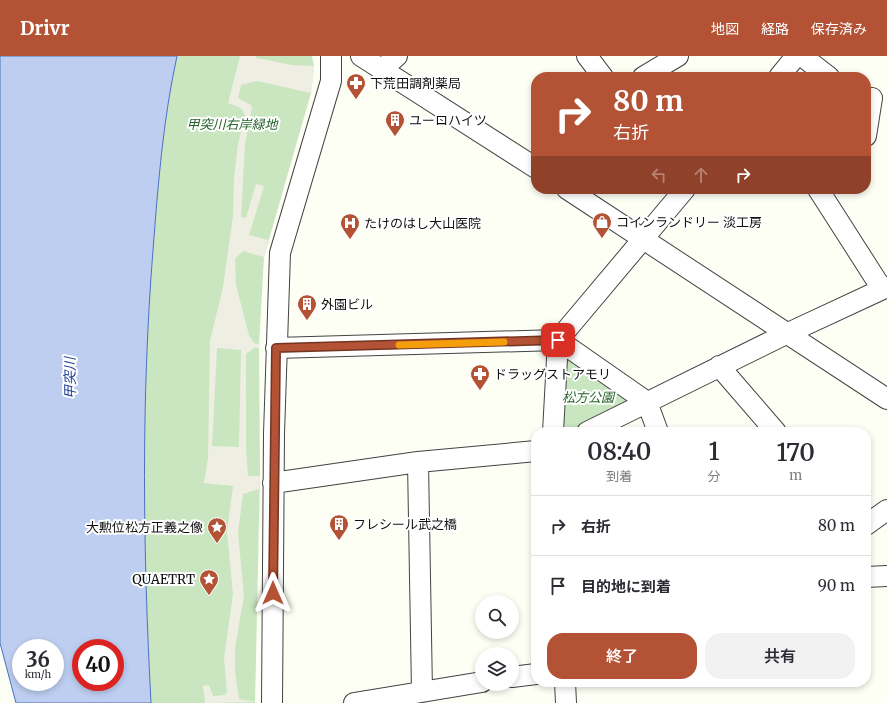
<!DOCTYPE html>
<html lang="ja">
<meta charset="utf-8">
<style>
:root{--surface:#fff;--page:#f2f2f3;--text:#2b2b33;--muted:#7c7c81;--line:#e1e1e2;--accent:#b35234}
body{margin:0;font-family:Merriweather,"Noto Sans JP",serif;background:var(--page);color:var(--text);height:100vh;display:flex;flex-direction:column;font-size:15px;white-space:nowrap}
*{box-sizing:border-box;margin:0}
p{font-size:13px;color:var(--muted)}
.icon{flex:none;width:22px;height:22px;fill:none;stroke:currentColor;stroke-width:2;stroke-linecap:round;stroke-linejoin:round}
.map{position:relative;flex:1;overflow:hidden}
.details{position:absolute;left:531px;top:371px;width:340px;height:260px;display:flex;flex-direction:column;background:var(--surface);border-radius:16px;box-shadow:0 2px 6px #0003}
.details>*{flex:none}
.hud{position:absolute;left:531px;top:16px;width:340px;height:122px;border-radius:16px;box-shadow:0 2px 6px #0003;background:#b35234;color:#fff;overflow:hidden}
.buttons{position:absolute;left:475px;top:539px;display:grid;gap:8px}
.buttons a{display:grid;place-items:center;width:44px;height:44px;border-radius:50%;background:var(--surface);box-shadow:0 2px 6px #0003;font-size:20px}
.speed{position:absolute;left:12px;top:583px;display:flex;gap:8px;font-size:20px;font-weight:700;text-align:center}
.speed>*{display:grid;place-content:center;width:52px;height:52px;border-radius:50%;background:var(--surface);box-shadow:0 2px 6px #0003;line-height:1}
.speed small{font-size:10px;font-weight:400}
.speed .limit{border:6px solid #d22;background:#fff;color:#111}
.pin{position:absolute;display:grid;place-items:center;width:34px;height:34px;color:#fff;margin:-17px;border-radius:8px;box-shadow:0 2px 6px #0006}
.me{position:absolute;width:44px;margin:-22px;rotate:0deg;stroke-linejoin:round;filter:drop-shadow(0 0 3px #0008)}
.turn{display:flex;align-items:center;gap:14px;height:84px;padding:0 16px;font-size:18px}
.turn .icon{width:52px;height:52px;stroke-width:2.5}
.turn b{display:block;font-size:28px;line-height:34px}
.lanes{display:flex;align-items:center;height:38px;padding:0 16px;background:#0003;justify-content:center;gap:20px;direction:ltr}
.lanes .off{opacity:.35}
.eta{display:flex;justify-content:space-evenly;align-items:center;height:68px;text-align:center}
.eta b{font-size:24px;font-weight:600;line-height:28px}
.primary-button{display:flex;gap:8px;margin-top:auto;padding:8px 16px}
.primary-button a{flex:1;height:46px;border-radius:16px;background:var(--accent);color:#fff;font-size:16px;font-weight:600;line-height:46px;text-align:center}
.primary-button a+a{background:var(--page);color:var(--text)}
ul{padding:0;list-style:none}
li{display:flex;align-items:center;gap:12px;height:60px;padding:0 16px;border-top:1px solid var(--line)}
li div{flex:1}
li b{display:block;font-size:15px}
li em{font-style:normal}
header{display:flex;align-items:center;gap:24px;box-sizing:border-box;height:56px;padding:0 20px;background:var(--accent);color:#fff}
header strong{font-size:19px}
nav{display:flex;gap:22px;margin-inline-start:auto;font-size:14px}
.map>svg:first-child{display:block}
</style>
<header>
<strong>Drivr</strong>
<nav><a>地図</a><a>経路</a><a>保存済み</a></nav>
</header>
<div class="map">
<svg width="887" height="647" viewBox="0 0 887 647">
<rect width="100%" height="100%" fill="#fdfef4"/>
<!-- green -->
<path fill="#c9e6c0" d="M 177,0 L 312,0 L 314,10 L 311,37 L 264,201 L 259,290 L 260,420 L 255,647 L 151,647 C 143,496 141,345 153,194 C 158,129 163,64 177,0 Z
M 575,302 L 626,338 L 627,348 L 574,376 L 562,375 L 566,305 Z"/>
<!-- plaza -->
<path fill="#eeefe2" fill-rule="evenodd" d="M 240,0 L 255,0 L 257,2 L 292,9 L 314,10 L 311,37 L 257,25 L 241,29 L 238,42 L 251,49 L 252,52 L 245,88 L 241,161 L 246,162 L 256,128 L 264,130 L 249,179 L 268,184 L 264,201 L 243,195 L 235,203 L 236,229 L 249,279 L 254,287 L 260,288 L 259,292 L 254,292 L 246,298 L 246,392 L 248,420 L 260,420 L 259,433 L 243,438 L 238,477 L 244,540 L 235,592 L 235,616 L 239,643 L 255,646 L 205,647 L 203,630 L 209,629 L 213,640 L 225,639 L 227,636 L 224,602 L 233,538 L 227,476 L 233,430 L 204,427 L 208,402 L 210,285 L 223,231 L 233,160 L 234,122 L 238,88 L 245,61 L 244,57 L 241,52 L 228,47 ZM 217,292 L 241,294 L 239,391 L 212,390 Z"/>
<!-- water -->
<path fill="#bdcef1" stroke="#4b70c1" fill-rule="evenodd" d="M 0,0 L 177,0 C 163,64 158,129 153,194 C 141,345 143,496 151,647 L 16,647 L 0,587 ZM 21,592 L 55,592 L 55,626 L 21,626 ZM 81,592 L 115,592 L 115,626 L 81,626 Z"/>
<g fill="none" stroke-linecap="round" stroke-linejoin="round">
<!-- minor casing -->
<g stroke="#434343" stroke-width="22">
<path id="minor" d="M 361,0 L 536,112
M 587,0 L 603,21
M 802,0 L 829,21
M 381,14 L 397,0
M 643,21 L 678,0
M 779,21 L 796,0
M 866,80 L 872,42
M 567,133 L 887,343
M 818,133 L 882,233
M 276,292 L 558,284 L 647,346 L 658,376
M 719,310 L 776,376
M 553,376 L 558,284 L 685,133
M 587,376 L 786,278 L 887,231
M 418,406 L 422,636
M 273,427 L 418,406 L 536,395
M 866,469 L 887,454
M 866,521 L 887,520
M 512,621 L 536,618
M 565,626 L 566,647
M 272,647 L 274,378 L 280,197 L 331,25 L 331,0
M 354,647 L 482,626"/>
</g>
<!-- minor -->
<use href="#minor" stroke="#fff" stroke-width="20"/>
</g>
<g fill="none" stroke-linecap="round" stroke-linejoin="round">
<!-- route casing -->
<g stroke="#743522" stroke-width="10">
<path id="route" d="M 273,537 L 276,292 L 558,284"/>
</g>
<!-- route -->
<use href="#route" stroke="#b35234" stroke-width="7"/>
<!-- slow -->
<path stroke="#f59e0b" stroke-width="7" d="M 399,289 L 504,286"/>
</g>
<!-- icons -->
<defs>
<g id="pharmacy-pin" transform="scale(1)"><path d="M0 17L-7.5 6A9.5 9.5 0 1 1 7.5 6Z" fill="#b35234" stroke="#fff"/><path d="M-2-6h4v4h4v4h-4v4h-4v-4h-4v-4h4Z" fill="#fff"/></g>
<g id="building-pin" transform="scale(1)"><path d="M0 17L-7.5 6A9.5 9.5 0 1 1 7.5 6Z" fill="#b35234" stroke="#fff"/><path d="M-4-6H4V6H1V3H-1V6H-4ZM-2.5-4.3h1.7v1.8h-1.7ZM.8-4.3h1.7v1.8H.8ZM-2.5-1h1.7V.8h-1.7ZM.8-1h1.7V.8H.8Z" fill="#fff"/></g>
<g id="shop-pin" transform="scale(1)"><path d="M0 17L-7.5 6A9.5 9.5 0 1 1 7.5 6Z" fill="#b35234" stroke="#fff"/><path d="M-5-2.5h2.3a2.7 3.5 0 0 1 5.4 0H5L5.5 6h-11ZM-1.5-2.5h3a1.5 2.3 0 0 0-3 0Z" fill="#fff"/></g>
<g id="hospital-pin" transform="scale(1)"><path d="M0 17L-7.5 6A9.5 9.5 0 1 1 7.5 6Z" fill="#b35234" stroke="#fff"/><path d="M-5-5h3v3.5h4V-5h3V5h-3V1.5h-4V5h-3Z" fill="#fff"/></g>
<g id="sight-pin" transform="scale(1)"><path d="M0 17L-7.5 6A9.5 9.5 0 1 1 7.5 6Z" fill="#b35234" stroke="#fff"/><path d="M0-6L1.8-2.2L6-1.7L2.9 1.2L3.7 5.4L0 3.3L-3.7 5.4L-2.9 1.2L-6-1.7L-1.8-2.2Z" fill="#fff"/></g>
</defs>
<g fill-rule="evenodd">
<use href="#pharmacy-pin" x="356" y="27"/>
<use href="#building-pin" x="395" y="64"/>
<use href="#shop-pin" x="602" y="166"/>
<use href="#hospital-pin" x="350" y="167"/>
<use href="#building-pin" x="307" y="248"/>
<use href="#pharmacy-pin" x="480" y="318"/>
<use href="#building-pin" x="339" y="468"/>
<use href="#sight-pin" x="217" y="471"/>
<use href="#sight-pin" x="209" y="523"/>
</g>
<g text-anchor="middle" stroke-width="4" stroke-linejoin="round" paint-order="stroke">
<!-- poi labels -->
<g font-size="13" fill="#101010" stroke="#fff" text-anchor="start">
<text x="370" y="32">下荒田調剤薬局</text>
<text x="409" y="69">ユーロハイツ</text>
<text x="616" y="171">コインランドリー 淡工房</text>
<text x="364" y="172">たけのはし大山医院</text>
<text x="321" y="253">外園ビル</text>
<text x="494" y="323">ドラッグストアモリ</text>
<text x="353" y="473">フレシール武之橋</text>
<text x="203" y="476" text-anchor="end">大勲位松方正義之像</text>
<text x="195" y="528" text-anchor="end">QUAETRT</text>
</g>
<!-- park labels -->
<g font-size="13" font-style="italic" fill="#25622a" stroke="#fff">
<text x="232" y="73">甲突川右岸緑地</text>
<text x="588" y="346">松方公園</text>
</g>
<!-- water labels -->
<g font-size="14" font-style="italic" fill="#244497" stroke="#fff">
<text transform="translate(70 322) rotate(-91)" y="5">甲突川</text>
</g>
</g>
</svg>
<div class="buttons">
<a><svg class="icon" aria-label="search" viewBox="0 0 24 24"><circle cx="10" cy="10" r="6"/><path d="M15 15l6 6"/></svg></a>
<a><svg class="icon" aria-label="layers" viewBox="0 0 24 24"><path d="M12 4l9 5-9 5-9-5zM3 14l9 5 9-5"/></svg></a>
</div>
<div class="speed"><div>36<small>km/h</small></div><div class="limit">40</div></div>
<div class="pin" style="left:558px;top:284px;background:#d93025"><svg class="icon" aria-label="arrive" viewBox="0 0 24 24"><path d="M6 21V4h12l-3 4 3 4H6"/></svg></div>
<svg class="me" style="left:273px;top:537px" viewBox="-20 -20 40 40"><path d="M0-17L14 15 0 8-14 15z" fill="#b35234" stroke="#fff" stroke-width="4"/></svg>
<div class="hud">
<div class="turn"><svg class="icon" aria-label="right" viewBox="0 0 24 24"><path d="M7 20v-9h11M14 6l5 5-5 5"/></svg><div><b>80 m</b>右折</div></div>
<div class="lanes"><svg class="icon off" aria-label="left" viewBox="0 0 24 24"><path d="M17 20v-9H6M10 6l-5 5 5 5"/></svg><svg class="icon off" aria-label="ahead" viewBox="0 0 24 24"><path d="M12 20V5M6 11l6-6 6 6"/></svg><svg class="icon" aria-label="right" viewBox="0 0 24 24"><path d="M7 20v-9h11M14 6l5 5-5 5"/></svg></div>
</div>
<section class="details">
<div class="eta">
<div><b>08:40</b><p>到着</p></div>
<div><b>1</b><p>分</p></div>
<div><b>170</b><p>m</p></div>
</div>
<ul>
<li><svg class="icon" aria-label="right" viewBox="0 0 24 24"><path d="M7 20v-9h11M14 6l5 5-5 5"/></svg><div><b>右折</b></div><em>80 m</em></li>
<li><svg class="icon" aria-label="arrive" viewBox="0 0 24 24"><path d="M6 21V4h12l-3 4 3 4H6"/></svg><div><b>目的地に到着</b></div><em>90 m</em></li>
</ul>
<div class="primary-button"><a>終了</a><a>共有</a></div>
</section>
</div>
